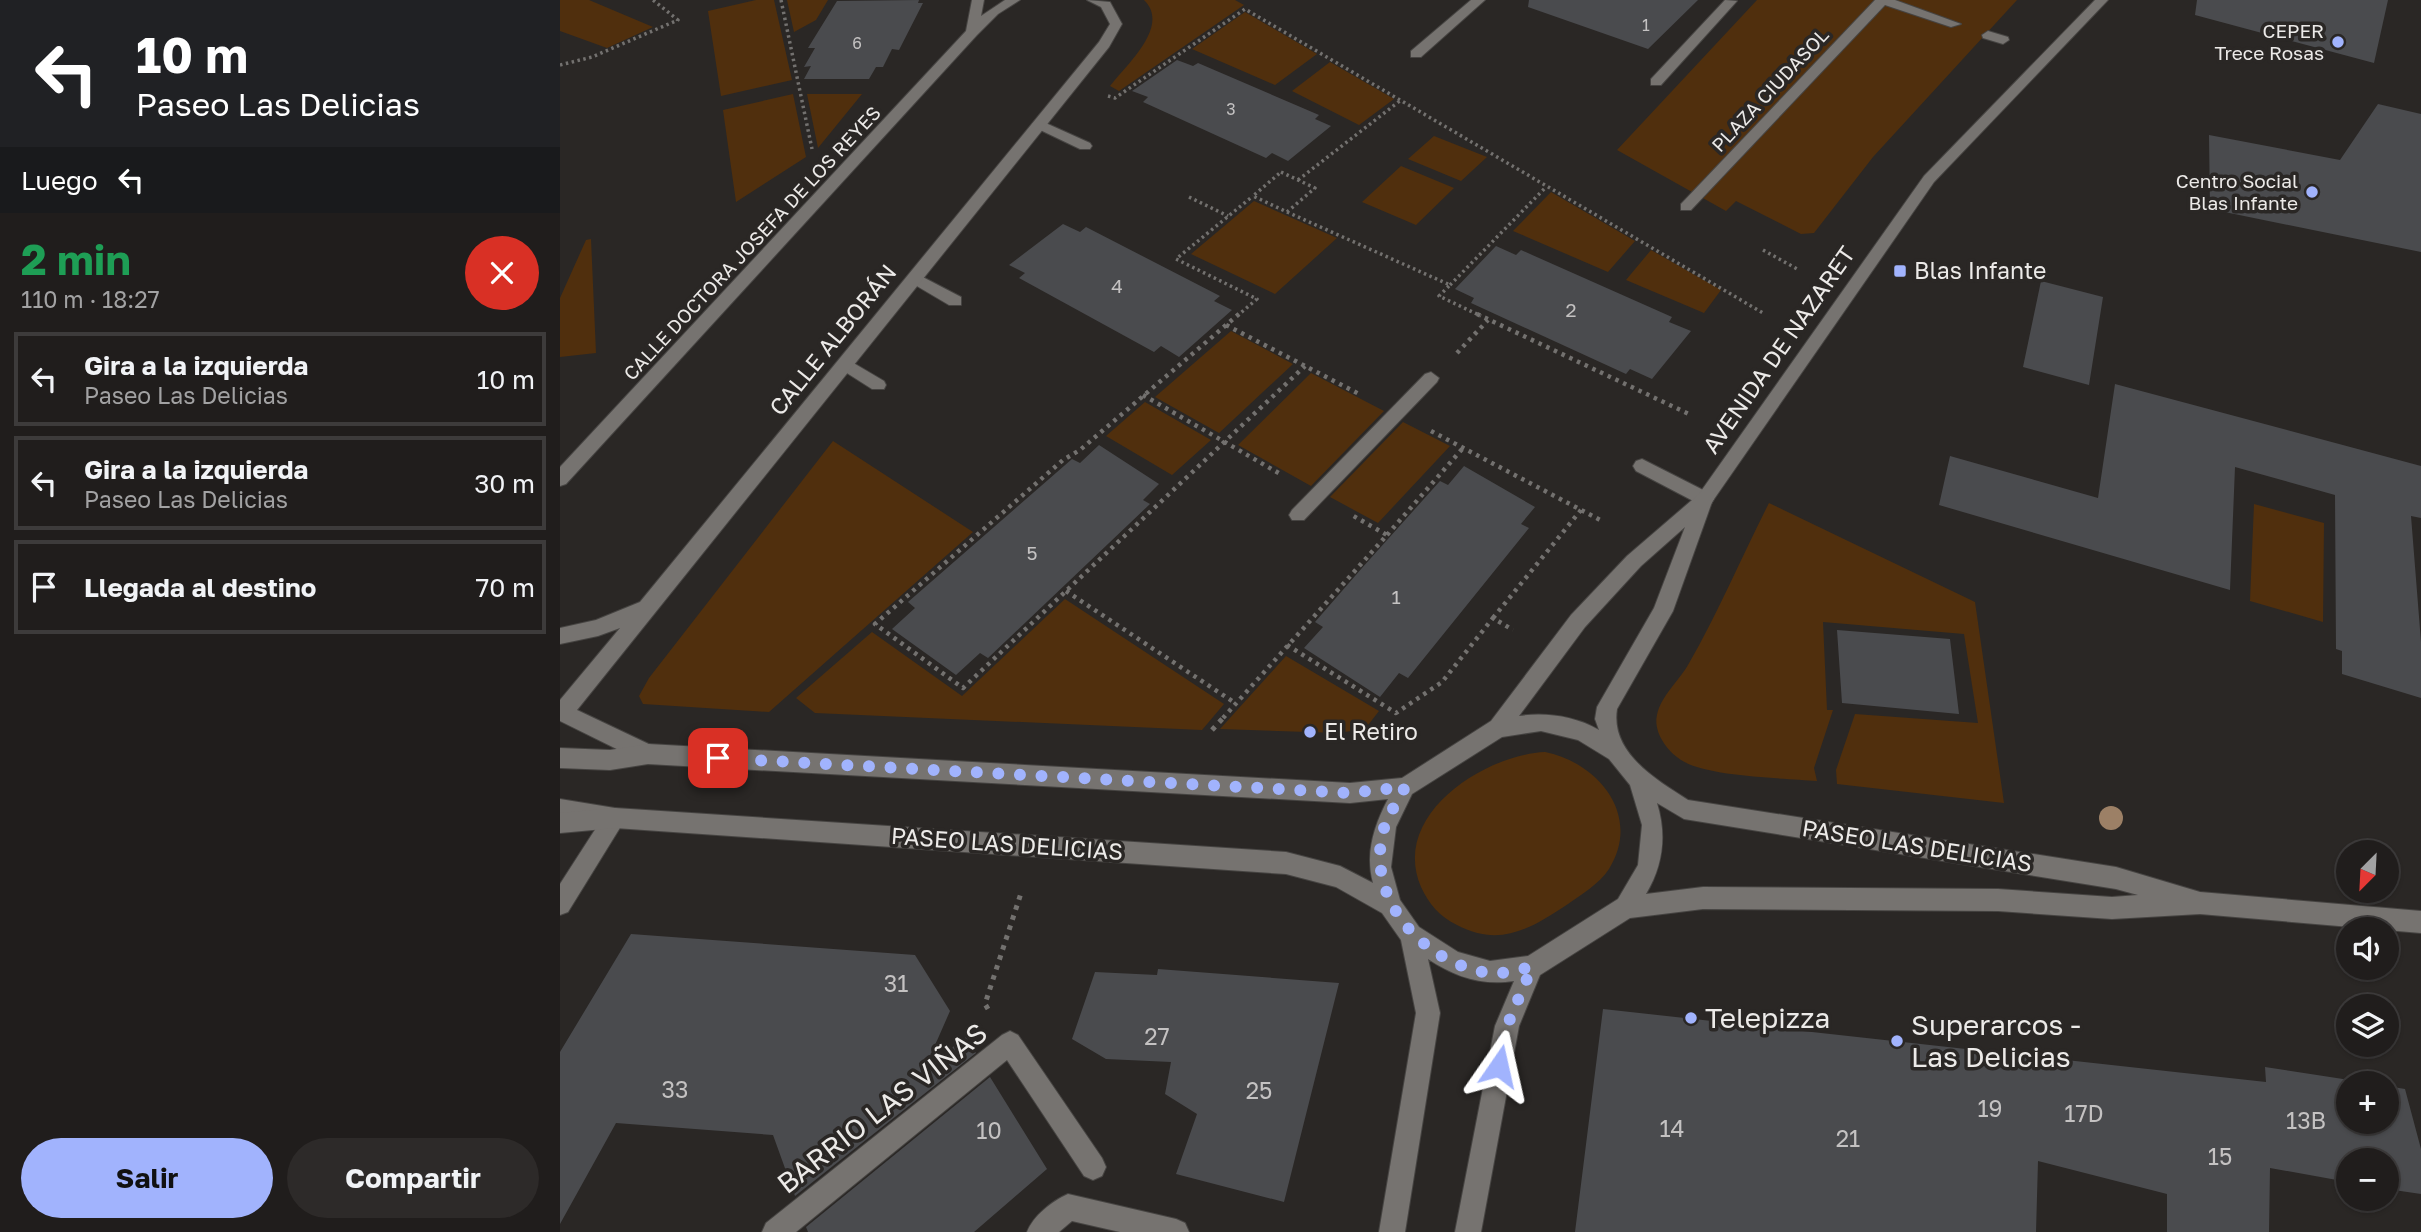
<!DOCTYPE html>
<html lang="es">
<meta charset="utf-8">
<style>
:root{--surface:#201d1c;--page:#2d2a29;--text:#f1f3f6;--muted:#a2a2a3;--line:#3d3b3b;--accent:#a1b3fd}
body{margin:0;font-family:"Golos Text",sans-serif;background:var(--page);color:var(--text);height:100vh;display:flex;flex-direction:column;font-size:26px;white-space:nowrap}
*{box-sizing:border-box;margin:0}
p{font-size:23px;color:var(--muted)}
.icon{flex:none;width:38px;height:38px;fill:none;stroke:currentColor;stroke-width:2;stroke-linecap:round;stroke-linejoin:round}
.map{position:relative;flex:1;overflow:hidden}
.panel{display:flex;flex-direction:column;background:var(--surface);width:560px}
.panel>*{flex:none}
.guide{background:#202124;color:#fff;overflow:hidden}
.needle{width:46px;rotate:204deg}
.tools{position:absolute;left:1776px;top:840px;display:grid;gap:14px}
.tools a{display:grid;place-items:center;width:63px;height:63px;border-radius:50%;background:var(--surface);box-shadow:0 2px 5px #0004,0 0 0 2px var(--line);font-size:35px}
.pin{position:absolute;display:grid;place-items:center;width:60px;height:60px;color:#fff;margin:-30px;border-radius:14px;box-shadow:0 4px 10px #0006}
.me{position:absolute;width:77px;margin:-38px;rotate:11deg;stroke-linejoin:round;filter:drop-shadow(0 0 5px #0008)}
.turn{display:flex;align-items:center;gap:24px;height:147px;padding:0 21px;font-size:32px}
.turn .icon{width:91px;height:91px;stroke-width:2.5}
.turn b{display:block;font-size:49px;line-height:60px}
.then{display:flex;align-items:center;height:66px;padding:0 21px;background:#0003;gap:14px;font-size:26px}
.round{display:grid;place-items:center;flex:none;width:74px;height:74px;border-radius:37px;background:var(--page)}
.summary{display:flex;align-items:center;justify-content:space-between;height:119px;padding:0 21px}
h1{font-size:42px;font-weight:700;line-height:52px;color:#1e9e55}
.primary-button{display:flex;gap:14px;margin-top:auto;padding:14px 21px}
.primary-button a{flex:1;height:80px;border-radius:42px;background:var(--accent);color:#111;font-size:28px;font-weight:700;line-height:80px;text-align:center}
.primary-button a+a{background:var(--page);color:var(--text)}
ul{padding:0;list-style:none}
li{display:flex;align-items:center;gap:21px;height:94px;margin:0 14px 10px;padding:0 7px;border:4px solid var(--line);border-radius:0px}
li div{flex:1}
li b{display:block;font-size:26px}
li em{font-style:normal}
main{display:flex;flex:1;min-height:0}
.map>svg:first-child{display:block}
</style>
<main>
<section class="panel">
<div class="guide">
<div class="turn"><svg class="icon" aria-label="left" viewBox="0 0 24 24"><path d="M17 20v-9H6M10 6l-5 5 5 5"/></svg><div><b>10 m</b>Paseo Las Delicias</div></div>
<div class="then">Luego<svg class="icon" aria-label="left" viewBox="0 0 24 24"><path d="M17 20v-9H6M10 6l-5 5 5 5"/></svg></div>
</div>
<div class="summary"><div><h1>2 min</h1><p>110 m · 18:27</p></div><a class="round" style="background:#d93025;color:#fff"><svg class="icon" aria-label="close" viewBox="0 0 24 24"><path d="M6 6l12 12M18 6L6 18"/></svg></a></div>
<ul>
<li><svg class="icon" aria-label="left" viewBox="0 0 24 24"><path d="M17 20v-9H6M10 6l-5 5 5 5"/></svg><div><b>Gira a la izquierda</b><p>Paseo Las Delicias</p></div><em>10 m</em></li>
<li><svg class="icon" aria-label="left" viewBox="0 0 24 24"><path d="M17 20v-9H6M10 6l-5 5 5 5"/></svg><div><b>Gira a la izquierda</b><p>Paseo Las Delicias</p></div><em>30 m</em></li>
<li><svg class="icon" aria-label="arrive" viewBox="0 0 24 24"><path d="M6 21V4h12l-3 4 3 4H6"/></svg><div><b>Llegada al destino</b></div><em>70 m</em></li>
</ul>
<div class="primary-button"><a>Salir</a><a>Compartir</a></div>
</section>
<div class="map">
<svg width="1861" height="1232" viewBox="0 0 1861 1232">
<rect width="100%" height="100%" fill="#2a2725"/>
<!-- green -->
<path fill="#502f0d" d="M 0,0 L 29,0 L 93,27 L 47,48 L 0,31 Z
M 196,0 L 214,0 L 232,80 L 161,96 L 148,11 Z
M 227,0 L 268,0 L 256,20 L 234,32 Z
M 584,0 L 675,0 L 684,5 L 559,91 L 550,86 C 566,65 611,26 584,0 Z
M 1197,0 L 1457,0 L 1313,157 L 1254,233 L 1241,234 L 1176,201 L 1166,211 L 1057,150 Z
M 685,12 L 757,54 L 715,85 L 632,49 Z
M 770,62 L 834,99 L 799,125 L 732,91 Z
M 233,94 L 246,157 L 176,202 L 163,110 Z
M 247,94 L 302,94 L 258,148 Z
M 874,136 L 927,157 L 901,181 L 848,159 Z
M 841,166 L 894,188 L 856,225 L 802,202 Z
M 991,192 L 1075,241 L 1048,272 L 953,231 Z
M 694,201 L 777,238 L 715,294 L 631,254 Z
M 31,239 L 36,353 L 0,357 L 0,298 L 26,240 Z
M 1091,250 L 1161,290 L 1144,313 L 1066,280 Z
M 671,331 L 733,364 L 659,433 L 595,397 Z
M 751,373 L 824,411 L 751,486 L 678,445 Z
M 585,402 L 651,440 L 612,475 L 546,436 Z
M 843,422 L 890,446 L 818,523 L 770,497 Z
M 273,441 L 413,532 L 209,712 L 83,704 L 79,696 L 89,678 Z
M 1209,503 L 1415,602 L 1444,803 L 1277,784 L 1276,770 L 1295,714 L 1418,723 L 1404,634 L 1263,622 L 1267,710 L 1273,710 L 1254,768 L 1257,781 C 1223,778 1147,777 1121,760 C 1107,751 1093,732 1097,715 C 1101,696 1118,682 1128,665 C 1158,613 1182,556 1209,503 Z
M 1694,504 L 1764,523 L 1763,622 L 1690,601 Z
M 505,599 L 664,704 L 642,730 L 255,713 L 236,698 L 312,632 L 402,696 Z
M 726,656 L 819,711 L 805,729 L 778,733 L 660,729 Z
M 985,752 C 1039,763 1082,816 1049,869 C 1039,884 1022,894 1008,904 C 972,928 940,948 897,925 C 880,917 869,904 861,887 C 830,815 924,755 985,752 Z"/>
<!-- building -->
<path fill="#4a4b4e" d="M 359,0 L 358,3 L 363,3 L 339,50 L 332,49 L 323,67 L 316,67 L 309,79 L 244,79 L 251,66 L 244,67 L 255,48 L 248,48 L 277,1 Z
M 969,0 L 1138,0 L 1088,49 L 968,7 Z
M 1637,0 L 1828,0 L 1814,63 L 1635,15 Z
M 617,60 L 633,66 L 638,63 L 759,115 L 755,119 L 771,126 L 728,161 L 712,153 L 706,158 L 583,102 L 588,97 L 572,91 Z
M 1818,104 L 1861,114 L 1861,252 L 1650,209 L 1649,135 L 1780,160 Z
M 503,224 L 520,232 L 526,227 L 660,296 L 654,301 L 672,310 L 619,357 L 601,346 L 594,352 L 459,278 L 465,273 L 449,265 Z
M 936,246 L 956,255 L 961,250 L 1112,317 L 1109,322 L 1131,331 L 1092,379 L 1070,369 L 1066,374 L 911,303 L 914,298 L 895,289 Z
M 1481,281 L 1543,297 L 1529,385 L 1463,367 Z
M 1555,384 L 1861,466 L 1861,518 L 1851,516 L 1861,642 L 1861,698 L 1782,674 L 1782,651 L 1776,649 L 1775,495 L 1675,467 L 1670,590 L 1379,505 L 1390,456 L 1538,498 Z
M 539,445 L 599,484 L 583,500 L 590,504 L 428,658 L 420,653 L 396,675 L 332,629 L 355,608 L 348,602 L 512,459 L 520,463 Z
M 904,466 L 975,507 L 961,524 L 969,528 L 848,678 L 839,673 L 820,697 L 744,648 L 763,627 L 755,622 L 802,568 L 880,481 L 888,485 Z
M 1277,630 L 1390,639 L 1399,714 L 1282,703 Z
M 71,934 L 355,955 L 390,1011 L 365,1068 L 406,1037 L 416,1053 L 235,1196 L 213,1135 L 56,1123 L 0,1224 L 0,1052 Z
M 598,969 L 779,983 L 724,1202 L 616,1174 L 637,1114 L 605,1094 L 611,1062 L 546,1059 L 512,1039 L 535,972 L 597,975 Z
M 1043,1009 L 1706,1082 L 1705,1067 L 1809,1083 L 1788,1083 L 1788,1122 L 1827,1122 L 1827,1086 L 1845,1089 L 1861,1149 L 1861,1194 L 1827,1189 L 1827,1160 L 1788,1160 L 1788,1182 L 1710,1168 L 1709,1232 L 1607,1232 L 1607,1194 L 1478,1161 L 1476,1232 L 1015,1232 Z
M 430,1077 L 487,1169 L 414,1232 L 248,1232 L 246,1227 Z"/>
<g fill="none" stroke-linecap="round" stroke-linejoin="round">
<!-- service casing -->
<g stroke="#464442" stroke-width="2">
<path id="service" d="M 1165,0 L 1177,1 L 1101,85 L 1091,85 L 1091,79 Z
M 479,120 L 530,143 L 532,146 L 530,149 L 520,149 L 474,127 L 472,124 Z
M 355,273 L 401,297 L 401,305 L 389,305 L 350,282 L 350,274 Z
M 285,358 L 324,381 L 326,385 L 324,389 L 312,389 L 279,368 L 277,364 Z
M 871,372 L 879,378 L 877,382 L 744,520 L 732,520 L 729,515 L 732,510 L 865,374 Z
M 1082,459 L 1151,494 L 1154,499 L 1151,504 L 1139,504 L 1076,471 L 1073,466 L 1076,461 Z"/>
</g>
<!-- pedestrian casing -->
<g stroke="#464442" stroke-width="2">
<path id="pedestrian" d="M 911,0 L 925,0 L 861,57 L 851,57 L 851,51 Z
M 1315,0 L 1335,0 L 1401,24 L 1391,27 L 1325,5 L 1131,210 L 1121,210 L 1121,204 Z
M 1428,31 L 1448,37 L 1449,40 L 1443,44 L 1423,38 L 1422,35 Z
M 450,1031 L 458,1035 L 542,1158 L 546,1167 L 542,1176 L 533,1180 L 524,1176 L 447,1060 L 236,1232 L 202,1232 L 206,1223 L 442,1035 Z"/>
</g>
<!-- minor casing -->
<g stroke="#464442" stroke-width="2">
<path id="minor" d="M 412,0 L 424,0 L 421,16 L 445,0 L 460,0 L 438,14 L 417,35 L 6,484 L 0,486 L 0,467 L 406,31 Z
M 527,0 L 550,2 L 562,24 L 549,47 L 17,710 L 95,747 L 98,754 L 95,761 L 88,764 L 81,761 L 0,721 L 0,700 L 60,628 L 38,636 L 0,644 L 0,628 L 36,620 L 80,602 L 539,42 L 550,24 L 541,7 Z
M 0,799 L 55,808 L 63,811 L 66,818 L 8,912 L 0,915 L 0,884 L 38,825 L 0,819 Z
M 508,1194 L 616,1219 L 625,1223 L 629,1232 L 560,1232 L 512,1221 L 499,1232 L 467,1232 C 473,1216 492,1201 508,1194 Z"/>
</g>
<!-- tertiary casing -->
<g stroke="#464442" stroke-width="2">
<path id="tertiary" d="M 1535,0 L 1548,0 L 1374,182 L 1152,502 L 1113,611 L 1057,709 C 1050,753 1097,780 1128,800 L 1556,867 L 1640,892 L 1861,911 L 1861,933 L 1640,914 L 1552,919 L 1438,911 L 1143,909 L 1070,918 L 980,975 L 959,1026 L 921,1232 L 895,1232 L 935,1026 L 954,981 C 922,986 895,977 868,959 L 880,1013 L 845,1232 L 819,1232 L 856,1013 L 841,940 L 822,913 L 776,887 L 726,874 L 55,828 L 0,833 L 0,813 L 55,808 L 726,852 L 780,866 L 813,883 C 805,853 814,826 828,799 L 790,803 L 88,764 L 50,770 L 0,768 L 0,748 L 50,750 L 88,744 L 790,783 L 842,778 L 931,721 L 1011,615 L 1067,556 L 1139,494 L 1364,176 ZM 1125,527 L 1094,608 L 1037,707 L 1035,719 L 1039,730 C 1015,716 985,712 959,716 L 1025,627 L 1081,566 ZM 981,731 L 1018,740 L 1049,759 L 1070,785 L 1082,825 L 1078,865 L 1058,899 L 968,956 L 930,961 L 898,952 L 859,927 L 840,900 L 831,867 L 836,827 L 852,794 L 942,737 ZM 1097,803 L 1124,819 L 1556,889 L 1578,895 L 1552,897 L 1438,889 L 1143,887 L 1086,894 C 1103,865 1107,836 1097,803 Z"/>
</g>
<!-- path-far2 -->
<path stroke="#73716f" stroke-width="3.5" stroke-dasharray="2.5 3.5" stroke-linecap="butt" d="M 221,0 L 252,149
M 0,65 L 32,57 L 118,20 L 93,0
M 548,96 L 555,98 L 685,9 L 1203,313
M 721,172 L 755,188 L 727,212 L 693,196 Z
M 738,180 L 841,100
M 629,197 L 668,216
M 727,212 L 890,285 L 879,296 L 921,316
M 1203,250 L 1239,270
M 890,285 L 986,187
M 677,316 L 697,299 L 616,259 L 693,196"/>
<!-- path-far1 -->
<path stroke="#73716f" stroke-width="4.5" stroke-dasharray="3.5 5" stroke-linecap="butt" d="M 679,314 L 520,450 L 503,460 L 315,624 L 403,688 L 745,366
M 917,314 L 1131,415
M 666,325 L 801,395
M 897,353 L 928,320
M 583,395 L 722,475
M 871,431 L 1044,522
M 827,535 L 903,448
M 506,591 L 675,703
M 933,618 L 1021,510
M 727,645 L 836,713 L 882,682 L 933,618 L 953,630
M 663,718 L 827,535 L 790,514"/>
<!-- path -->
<path stroke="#73716f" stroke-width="5" stroke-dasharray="4.5 6" stroke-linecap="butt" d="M 652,730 L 664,717
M 428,1009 L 425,1004 L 462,890"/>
<!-- service -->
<use href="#service" fill="#767370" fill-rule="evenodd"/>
<!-- pedestrian -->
<use href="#pedestrian" fill="#767370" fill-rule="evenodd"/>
<!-- minor -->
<use href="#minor" fill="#767370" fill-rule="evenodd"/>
<!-- tertiary -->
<use href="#tertiary" fill="#767370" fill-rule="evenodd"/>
</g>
<!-- trees -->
<circle fill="#9c8066" cx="1551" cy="818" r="12"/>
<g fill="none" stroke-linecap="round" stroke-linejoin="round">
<!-- route -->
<path stroke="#a1b3fd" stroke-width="12" stroke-dasharray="0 21.6" d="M 158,758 L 790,793 L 845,787 C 839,799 830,812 825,825 C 802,895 861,963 929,973 C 942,975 959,969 972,967 L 947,1026 L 939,1066"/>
</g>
<!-- markers -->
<g fill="#a1b3fd" stroke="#2a2725" stroke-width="2.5">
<circle cx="1778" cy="42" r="7"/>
<circle cx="1752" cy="192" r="7"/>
<rect x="1333" y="264" width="14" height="14" rx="3.5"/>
<circle cx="750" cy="732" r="7"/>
<circle cx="1131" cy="1018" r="7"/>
<circle cx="1337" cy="1041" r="7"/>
</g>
<g text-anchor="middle" stroke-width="7" stroke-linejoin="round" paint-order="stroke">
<!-- far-number labels -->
<g font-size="16" fill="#c4c2c2">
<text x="1086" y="31">1</text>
<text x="297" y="49">6</text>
<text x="671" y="115">3</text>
</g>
<!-- far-poi labels -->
<g font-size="19" fill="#eceae8" stroke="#2a2725" text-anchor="end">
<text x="1764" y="38">CEPER<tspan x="1764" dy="22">Trece Rosas</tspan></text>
<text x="1738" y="188">Centro Social<tspan x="1738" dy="22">Blas Infante</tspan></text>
</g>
<!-- far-street labels -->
<g font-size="19" fill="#eceae8" stroke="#2a2725">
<text transform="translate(1210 90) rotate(-47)" y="7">PLAZA CIUDASOL</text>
<text transform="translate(192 243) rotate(-47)" y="7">CALLE DOCTORA JOSEFA DE LOS REYES</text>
</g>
<!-- number labels -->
<g font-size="19" fill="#c4c2c2">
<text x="557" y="293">4</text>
<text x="1011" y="317">2</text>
<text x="472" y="560">5</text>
<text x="836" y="604">1</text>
</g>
<!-- poi labels -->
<g font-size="23" fill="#eceae8" stroke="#2a2725" text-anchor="start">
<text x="1354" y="279">Blas Infante</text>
<text x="764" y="740">El Retiro</text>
</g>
<!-- street labels -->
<g font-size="23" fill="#eceae8" stroke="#2a2725">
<text transform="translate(273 340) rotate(-51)" y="8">CALLE ALBORÁN</text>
<text transform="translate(1219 350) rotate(-55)" y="8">AVENIDA DE NAZARET</text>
<text transform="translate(447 844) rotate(4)" y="8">PASEO LAS DELICIAS</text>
<text transform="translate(1357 846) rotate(9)" y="8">PASEO LAS DELICIAS</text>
</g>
<!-- near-number labels -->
<g font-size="23" fill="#c4c2c2">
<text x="336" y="992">31</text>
<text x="597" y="1045">27</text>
<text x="115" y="1098">33</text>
<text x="699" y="1099">25</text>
<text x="1430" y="1117">19</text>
<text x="1524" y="1122">17D</text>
<text x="1746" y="1129">13B</text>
<text x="1112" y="1137">14</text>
<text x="429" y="1139">10</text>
<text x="1288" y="1147">21</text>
<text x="1660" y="1165">15</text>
</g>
<!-- near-poi labels -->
<g font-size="28" fill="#eceae8" stroke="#2a2725" text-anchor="start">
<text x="1145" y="1028">Telepizza</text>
<text x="1351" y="1035">Superarcos -<tspan x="1351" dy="32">Las Delicias</tspan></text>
</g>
<!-- near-street labels -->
<g font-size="28" fill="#eceae8" stroke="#2a2725">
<text transform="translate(322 1108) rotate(-38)" y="10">BARRIO LAS VIÑAS</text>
</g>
</g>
</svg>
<div class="tools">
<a><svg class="needle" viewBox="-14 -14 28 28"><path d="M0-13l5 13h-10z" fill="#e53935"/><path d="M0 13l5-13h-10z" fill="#a2a2a3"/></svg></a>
<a><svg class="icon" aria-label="sound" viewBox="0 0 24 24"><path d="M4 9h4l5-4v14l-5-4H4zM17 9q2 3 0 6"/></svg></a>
<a><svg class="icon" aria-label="layers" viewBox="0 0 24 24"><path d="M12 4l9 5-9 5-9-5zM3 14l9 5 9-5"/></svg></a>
<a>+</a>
<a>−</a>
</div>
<div class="pin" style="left:158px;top:758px;background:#d93025"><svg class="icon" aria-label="arrive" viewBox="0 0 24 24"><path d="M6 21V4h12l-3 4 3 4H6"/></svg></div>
<svg class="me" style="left:939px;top:1066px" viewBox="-20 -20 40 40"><path d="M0-17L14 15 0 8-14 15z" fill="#a1b3fd" stroke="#fff" stroke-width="4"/></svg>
</div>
</main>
